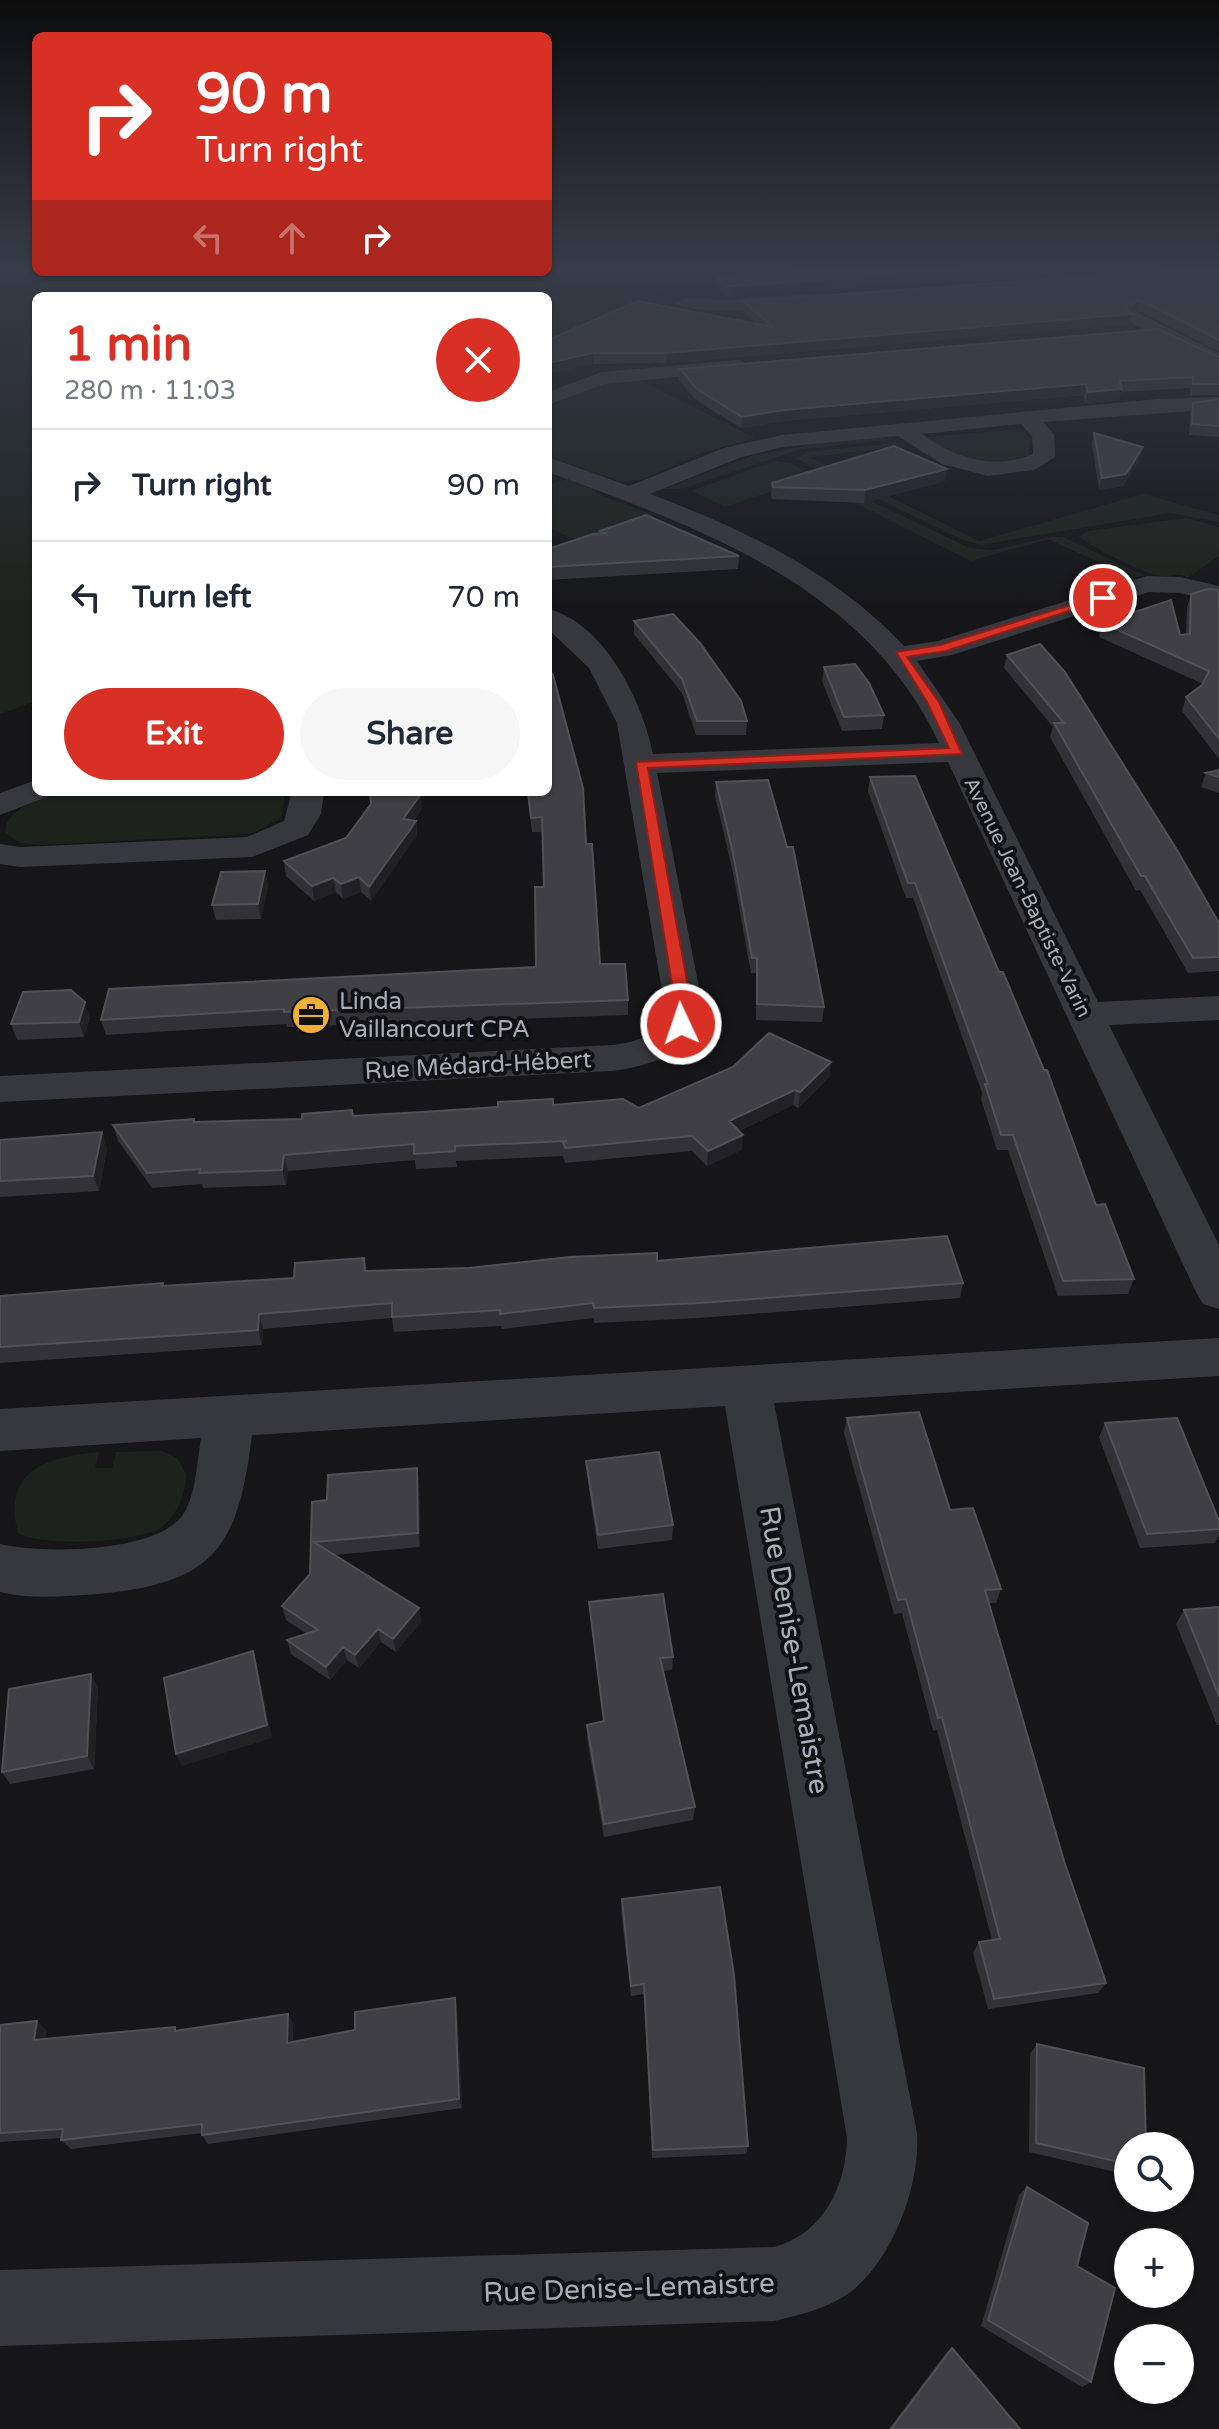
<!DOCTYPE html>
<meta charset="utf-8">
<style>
:root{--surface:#fff;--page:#f6f6f7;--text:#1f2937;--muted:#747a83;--line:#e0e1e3;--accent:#d93025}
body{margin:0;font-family:"Varela Round",sans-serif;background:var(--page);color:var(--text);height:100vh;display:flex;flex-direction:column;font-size:30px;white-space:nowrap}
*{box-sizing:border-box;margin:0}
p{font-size:26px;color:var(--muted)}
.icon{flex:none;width:44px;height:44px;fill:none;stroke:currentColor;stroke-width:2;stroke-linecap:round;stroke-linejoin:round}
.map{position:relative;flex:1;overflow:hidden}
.drawer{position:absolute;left:32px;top:292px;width:520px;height:504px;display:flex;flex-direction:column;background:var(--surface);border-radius:12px;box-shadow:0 2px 6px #0004}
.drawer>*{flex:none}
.guide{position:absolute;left:32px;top:32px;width:520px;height:244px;border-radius:12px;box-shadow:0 2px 6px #0004;background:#d93025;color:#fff;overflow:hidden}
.controls{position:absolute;left:1114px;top:2132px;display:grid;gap:16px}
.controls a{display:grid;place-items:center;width:80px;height:80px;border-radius:50%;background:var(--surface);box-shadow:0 2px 6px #0004;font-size:40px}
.pin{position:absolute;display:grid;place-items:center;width:68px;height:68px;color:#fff;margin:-34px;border:4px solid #fff;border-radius:50%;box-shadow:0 2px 8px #0007}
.me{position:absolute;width:88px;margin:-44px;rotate:357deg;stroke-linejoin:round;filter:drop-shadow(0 0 6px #0008)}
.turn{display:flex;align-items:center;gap:28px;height:168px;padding:0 32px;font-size:36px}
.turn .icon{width:104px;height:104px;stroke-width:2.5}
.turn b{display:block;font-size:56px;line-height:68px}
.lanes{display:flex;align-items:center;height:76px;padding:0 32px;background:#0003;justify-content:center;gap:40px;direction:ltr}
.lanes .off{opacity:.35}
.round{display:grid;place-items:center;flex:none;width:84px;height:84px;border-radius:42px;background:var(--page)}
.head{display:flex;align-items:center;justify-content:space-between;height:136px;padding:0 32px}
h1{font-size:48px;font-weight:800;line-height:60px;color:var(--accent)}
.cta{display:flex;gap:16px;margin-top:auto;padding:16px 32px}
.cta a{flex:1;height:92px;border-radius:48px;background:var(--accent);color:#fff;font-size:32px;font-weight:800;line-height:92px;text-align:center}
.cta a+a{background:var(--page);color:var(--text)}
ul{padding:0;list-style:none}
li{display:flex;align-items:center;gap:24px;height:112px;padding:0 32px;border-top:2px solid var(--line)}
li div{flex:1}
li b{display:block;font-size:30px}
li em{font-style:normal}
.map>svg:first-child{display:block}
</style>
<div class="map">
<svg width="1219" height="2429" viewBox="0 0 1219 2429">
<rect width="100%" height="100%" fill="#161618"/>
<!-- green -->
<path fill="#1c231d" d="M 0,270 L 719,270 L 548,344 L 548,296 L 36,296 L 36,701 L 0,714 Z
M 637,379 L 755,438 L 701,453 L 644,479 L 622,482 L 548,456 L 548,407 L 597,384 Z
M 1020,429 L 1030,438 L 1029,455 C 998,468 950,464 927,437 Z
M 865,435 L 896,439 L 802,449 L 680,489 L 664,489 L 751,456 Z
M 903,442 L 906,446 L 809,457 L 979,541 L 1143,494 L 1219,515 L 1219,522 L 1170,513 L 981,545 L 963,540 L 797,459 L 807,452 Z
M 773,461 L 790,463 L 970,548 L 993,550 L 1053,537 L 1063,537 L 1145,576 L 1133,578 L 1048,539 L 971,561 L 808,479 L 725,507 L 691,491 Z
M 566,479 L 598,491 L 595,493 L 653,515 L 583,543 L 548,528 L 548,485 Z
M 1187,518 L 1219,527 L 1219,556 L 1187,578 C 1180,571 1172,578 1160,576 C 1143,573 1094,548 1079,537 L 1088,531 Z
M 62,792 L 286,792 L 281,818 L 251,834 L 39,845 L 21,843 L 5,833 C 5,807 42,800 62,792 Z
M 162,1451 L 177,1458 L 186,1474 C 185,1494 178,1516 160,1528 C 136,1543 42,1547 18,1533 C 2,1470 47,1457 99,1452 L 95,1468 L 112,1468 L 116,1452 Z"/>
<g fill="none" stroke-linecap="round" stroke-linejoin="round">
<!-- minor -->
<path fill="#37383d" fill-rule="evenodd" d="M 1042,270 L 1061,270 L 1115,301 L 1219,353 L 1219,366 L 1103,309 Z
M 803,294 L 809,295 L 809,303 C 787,308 691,317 676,303 L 685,298 L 725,300 Z
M 739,360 L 749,366 L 746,370 L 605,384 L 548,405 L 548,392 L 602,372 Z
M 1219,397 L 1219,409 L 1043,422 L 1054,434 L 1055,457 L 1034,470 L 988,476 L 942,464 L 898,436 L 782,447 L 739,458 L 650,494 C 743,529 835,572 904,646 L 938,641 L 1147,576 L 1180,577 L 1219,586 L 1219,602 L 1180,593 L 1149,592 L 952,655 L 917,661 L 960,724 L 1098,1002 L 1219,996 L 1219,1020 L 1109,1025 L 1219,1245 L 1219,1309 L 1203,1304 L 1196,1292 L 948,762 L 657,773 L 702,1003 C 701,1052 654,1065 612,1071 L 0,1102 L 0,1076 L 612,1045 C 640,1042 662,1034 664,1003 L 617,723 L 589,668 L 548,629 L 548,609 C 605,623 643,703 653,754 L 939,743 C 866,586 700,528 548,472 L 548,457 L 629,486 L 724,448 L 782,435 L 1158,399 ZM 1021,424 L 1032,436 L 1033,454 C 993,471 955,458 922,434 Z
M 36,780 L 36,792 L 50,792 L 47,797 L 0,815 L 0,793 Z
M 292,792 L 324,792 L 321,814 L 308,835 L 252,857 L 21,867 L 0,864 L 0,844 L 21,847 L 247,837 L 284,821 Z
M 1219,1338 L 1219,1376 L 774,1403 L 917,2133 C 921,2184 892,2262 849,2293 C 827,2309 799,2315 774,2321 L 0,2346 L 0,2270 L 774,2247 C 823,2234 846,2187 847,2138 L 725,1406 L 252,1435 C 238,1548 215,1583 98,1594 C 65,1596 32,1600 0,1592 L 0,1544 C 43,1554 154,1553 182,1516 C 196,1497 197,1461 201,1438 L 0,1451 L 0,1409 Z"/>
</g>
<!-- wall -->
<path fill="#323236" d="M 811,270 L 1095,270 L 733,296 L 726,296 L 715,286 L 716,277 Z
M 1219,270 L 1219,352 L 1136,310 L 1131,313 L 1129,324 L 666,363 L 593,364 L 548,340 L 757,324 L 743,311 L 743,301 Z
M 1219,357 L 1219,395 L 1190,395 L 1190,388 L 1121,392 L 1119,400 L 1085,403 L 1084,395 L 783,421 L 741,428 L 696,400 L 679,380 L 680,369 Z
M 1219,399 L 1219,437 L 1189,435 L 1190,414 L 1193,403 Z
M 1094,433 L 1140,459 L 1123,486 L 1099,490 L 1092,444 Z
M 945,481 L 864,503 L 772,499 L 771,495 L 772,483 Z
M 600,531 L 739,556 L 738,569 L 548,580 L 548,549 L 600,533 Z
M 1219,590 L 1219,759 L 1182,711 L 1186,697 L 1203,684 L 1099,637 L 1102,623 L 1180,635 L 1186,634 L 1187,607 L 1191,594 Z
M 634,621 L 747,721 L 746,735 L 696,735 L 682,693 L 634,634 Z
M 1040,644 L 1219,923 L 1219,971 L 1188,973 L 1140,890 L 1136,891 L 1050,737 L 1053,727 L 1004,668 L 1007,655 Z
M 824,667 L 884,715 L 882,729 L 842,731 L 822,681 Z
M 1219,770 L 1219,793 L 1201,787 L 1206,773 Z
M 870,777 L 1096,1205 L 1134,1279 L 1128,1294 L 1058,1296 L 1008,1150 L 997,1150 L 981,1099 L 982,1093 L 913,898 L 906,898 L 868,791 Z
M 716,782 L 824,1007 L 822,1022 L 756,1020 L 756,973 L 751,973 L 732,868 L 715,796 Z
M 527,792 L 548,792 L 586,844 L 600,964 L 628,1000 L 628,1015 L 287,1027 L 286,1024 L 106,1035 L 101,1020 L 536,967 L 544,887 L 543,832 L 532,832 Z
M 422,808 L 414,821 L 416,821 L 417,835 L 371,901 L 361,892 L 343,899 L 336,892 L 314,901 L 286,876 L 284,861 Z
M 265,871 L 268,886 L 261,919 L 216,920 L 212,905 Z
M 90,1017 L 84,1037 L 17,1040 L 11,1024 Z
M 831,1062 L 829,1077 L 798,1108 L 793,1105 L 739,1131 L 742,1150 L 707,1166 L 692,1151 L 565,1163 L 563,1156 L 456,1161 L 457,1167 L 416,1169 L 415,1160 L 288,1171 L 286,1185 L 203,1188 L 202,1184 L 152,1188 L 118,1141 L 113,1125 L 194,1119 L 195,1122 L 302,1119 L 553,1105 L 639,1108 Z
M 0,1140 L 107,1148 L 99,1191 L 0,1197 Z
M 364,1258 L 367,1271 L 657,1261 L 963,1283 L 960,1298 L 699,1318 L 594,1323 L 594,1318 L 502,1329 L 501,1326 L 394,1332 L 392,1318 L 263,1329 L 262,1345 L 0,1363 L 0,1296 L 163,1283 L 164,1286 L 294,1278 Z
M 847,1418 L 950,1510 L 1001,1589 L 996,1603 L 989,1603 L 1064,1861 L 1106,1983 L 1098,1993 L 988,2009 L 973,1953 L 979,1942 L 992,1940 L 937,1730 L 933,1731 L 902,1613 L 894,1614 L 844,1433 Z
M 1105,1423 L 1219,1521 L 1219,1535 L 1215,1543 L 1140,1548 L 1099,1437 Z
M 586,1461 L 673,1525 L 672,1540 L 598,1549 L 587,1475 Z
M 419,1482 L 420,1547 L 334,1555 L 419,1608 L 421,1622 L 396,1652 L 381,1642 L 359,1668 L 347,1660 L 330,1680 L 291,1654 L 287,1640 L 307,1634 L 286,1620 L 282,1606 L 310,1574 L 312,1502 L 327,1500 Z
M 589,1602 L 673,1657 L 672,1670 L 663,1671 L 695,1807 L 693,1820 L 604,1837 L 587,1738 L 587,1725 L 603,1722 L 590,1615 Z
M 1219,1607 L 1219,1725 L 1217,1725 L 1176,1624 L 1184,1610 Z
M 91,1674 L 98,1688 L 94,1769 L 10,1784 L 2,1772 Z
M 622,1899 L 748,2146 L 746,2154 L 652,2158 L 644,1994 L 631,1996 L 621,1910 Z
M 457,2008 L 462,2108 L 208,2144 L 202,2135 L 202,2133 L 71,2149 L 61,2140 L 62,2138 L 0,2142 L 0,2025 L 47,2031 L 45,2039 L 178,2030 L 288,2014 L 293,2024 L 293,2042 Z
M 1037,2044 L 1128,2146 L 1128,2175 L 1029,2152 L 1030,2054 Z
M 1027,2187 L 1077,2266 L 1091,2382 L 1082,2387 L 981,2326 L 1019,2195 Z
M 952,2348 L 1020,2429 L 889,2429 L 946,2353 Z"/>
<!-- shaded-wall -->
<path fill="#212124" d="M 964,270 L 1095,270 L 733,296 L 733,286 Z
M 1139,300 L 1136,310 L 1130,314 L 1132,314 L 1129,324 L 666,363 L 666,353 L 1125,307 Z
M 593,353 L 593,364 L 548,374 L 548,363 Z
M 1086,384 L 1084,395 L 783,421 L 741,428 L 742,417 L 784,410 Z
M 1122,389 L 1119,400 L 1085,403 L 1088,392 Z
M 1143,447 L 1140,459 L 1123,486 L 1099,490 L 1102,478 Z
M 947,469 L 945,481 L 864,503 L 865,490 Z
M 421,794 L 422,808 L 405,833 L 403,819 Z
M 416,821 L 417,835 L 371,901 L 369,887 Z
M 265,871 L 268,886 L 261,919 L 258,904 Z
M 359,877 L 361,892 L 343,899 L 341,884 Z
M 333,878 L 336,892 L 314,901 L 312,886 Z
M 85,1002 L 90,1017 L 84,1037 L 79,1022 Z
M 831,1062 L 829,1077 L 798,1108 L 800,1092 Z
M 795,1090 L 793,1105 L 728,1136 L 729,1121 Z
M 102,1132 L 107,1148 L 99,1191 L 93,1176 Z
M 743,1135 L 742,1150 L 707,1166 L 708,1151 Z
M 284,1155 L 288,1171 L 286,1185 L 282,1170 Z
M 259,1314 L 263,1329 L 262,1345 L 258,1330 Z
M 417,1468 L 419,1482 L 420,1547 L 418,1533 Z
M 419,1608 L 421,1622 L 396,1652 L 393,1639 Z
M 378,1629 L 381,1642 L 359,1668 L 355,1655 Z
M 343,1647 L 347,1660 L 330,1680 L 326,1667 Z
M 253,1651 L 257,1664 L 272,1738 L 182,1766 L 176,1754 Z
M 91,1674 L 98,1688 L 94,1769 L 87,1756 Z
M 455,1998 L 457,2008 L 462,2108 L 459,2099 Z
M 288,2014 L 293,2024 L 292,2053 L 287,2043 Z
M 37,2021 L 47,2031 L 43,2050 L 34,2040 Z"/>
<!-- building -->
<path fill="#3f3f44" stroke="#4f5156" stroke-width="2" d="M 811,270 L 964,270 L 733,286 L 726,286 L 716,277 Z
M 1179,270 L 1219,270 L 1219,340 L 1139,300 L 1125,307 L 1132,314 L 666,353 L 593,353 L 548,363 L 548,340 L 638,301 L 773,327 L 743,301 Z
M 1158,329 L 1219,357 L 1219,384 L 1193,384 L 1193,377 L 1120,381 L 1122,389 L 1088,392 L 1086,384 L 784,410 L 742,417 L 697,389 L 680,369 Z
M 1219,399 L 1219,426 L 1192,424 L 1193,403 Z
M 1094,433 L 1143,447 L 1126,474 L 1102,478 Z
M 894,446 L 947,469 L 865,490 L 773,487 L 772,483 Z
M 646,515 L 739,556 L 548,567 L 548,549 L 593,534 L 604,533 L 600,531 Z
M 1208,589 L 1219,590 L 1219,739 L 1186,697 L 1202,685 L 1209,671 L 1102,623 L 1171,600 L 1180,635 L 1190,634 L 1191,594 Z
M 673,614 L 700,643 L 741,701 L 747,721 L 697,721 L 682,679 L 634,621 Z
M 1040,644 L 1065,672 L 1177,850 L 1219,923 L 1219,957 L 1193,958 L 1145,876 L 1141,876 L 1054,723 L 1064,723 L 1007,655 Z
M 855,664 L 869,683 L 884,715 L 844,717 L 824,667 Z
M 548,670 L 553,675 L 583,788 L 586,844 L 592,844 L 600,964 L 625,964 L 628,1000 L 284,1012 L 284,1009 L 101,1020 L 109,989 L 536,967 L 535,887 L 544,887 L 542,817 L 531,818 L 528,792 L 548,792 Z
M 1219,770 L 1219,777 L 1206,773 Z
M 915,776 L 999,972 L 1003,972 L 1044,1070 L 1047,1070 L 1096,1205 L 1105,1204 L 1134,1279 L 1063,1281 L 1013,1135 L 1001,1135 L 985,1084 L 988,1084 L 915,883 L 908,883 L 870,777 Z
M 768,780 L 787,847 L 793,847 L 824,1007 L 757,1004 L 757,958 L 752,958 L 733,853 L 716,782 Z
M 370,792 L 420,792 L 421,794 L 403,819 L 416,821 L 369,887 L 359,877 L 341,884 L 333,878 L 312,886 L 284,861 L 346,838 L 371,804 Z
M 265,871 L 258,904 L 212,905 L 221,872 Z
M 71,990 L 85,1002 L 79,1022 L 11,1024 L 23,992 Z
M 769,1033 L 831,1062 L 800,1092 L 795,1090 L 729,1121 L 743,1135 L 708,1151 L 692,1136 L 565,1148 L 563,1142 L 567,1141 L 455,1146 L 455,1151 L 414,1154 L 414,1144 L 284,1155 L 282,1170 L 199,1173 L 200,1169 L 147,1173 L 113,1125 L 194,1119 L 194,1122 L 302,1119 L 302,1114 L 352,1110 L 353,1116 L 422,1112 L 498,1107 L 498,1102 L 553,1099 L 553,1105 L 623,1099 L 639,1108 L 733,1067 Z
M 102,1132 L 93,1176 L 0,1181 L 0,1140 Z
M 947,1236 L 963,1283 L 700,1303 L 594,1308 L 593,1303 L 500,1314 L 500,1310 L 392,1317 L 392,1303 L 259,1314 L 258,1330 L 0,1347 L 0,1296 L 163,1283 L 162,1286 L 294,1278 L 295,1263 L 364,1258 L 365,1271 L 469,1268 L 570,1257 L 657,1253 L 657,1261 Z
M 919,1412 L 950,1510 L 973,1508 L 1001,1589 L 985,1590 L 1064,1861 L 1106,1983 L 994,1999 L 979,1942 L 1000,1939 L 942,1717 L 938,1718 L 906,1599 L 898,1600 L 847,1418 Z
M 1177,1418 L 1219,1521 L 1219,1529 L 1147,1534 L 1105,1423 Z
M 659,1452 L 673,1525 L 598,1535 L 586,1461 Z
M 417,1468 L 418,1533 L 314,1542 L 419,1608 L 393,1639 L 378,1629 L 355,1655 L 343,1647 L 326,1667 L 287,1640 L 318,1630 L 282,1606 L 310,1574 L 312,1502 L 327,1500 L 328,1475 Z
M 663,1594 L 673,1657 L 660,1658 L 695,1807 L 604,1824 L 587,1725 L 604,1721 L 589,1602 Z
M 1219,1607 L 1219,1696 L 1184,1610 Z
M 253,1651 L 267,1725 L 176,1754 L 164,1678 Z
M 91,1674 L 87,1756 L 2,1772 L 9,1689 Z
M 720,1887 L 734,1975 L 748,2146 L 653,2150 L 644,1984 L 631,1986 L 622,1899 Z
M 455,1998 L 459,2099 L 202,2135 L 202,2124 L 61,2140 L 63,2129 L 0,2133 L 0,2025 L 37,2021 L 34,2040 L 175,2027 L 175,2031 L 288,2014 L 287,2043 L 355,2030 L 355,2012 Z
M 1037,2044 L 1144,2068 L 1146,2146 L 1128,2146 L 1128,2164 L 1036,2143 Z
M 1027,2187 L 1088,2223 L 1077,2266 L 1115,2288 L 1091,2382 L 988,2320 Z
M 952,2348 L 1020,2429 L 891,2429 Z"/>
<!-- sky -->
<linearGradient id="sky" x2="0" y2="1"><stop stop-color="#0c0c0d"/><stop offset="0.44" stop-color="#363c48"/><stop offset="1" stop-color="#363c48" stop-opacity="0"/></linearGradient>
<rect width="1219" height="610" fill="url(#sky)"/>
<!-- route -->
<path fill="#d93025" stroke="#8d1f18" stroke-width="2" d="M 1100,596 L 1109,598 L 946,651 L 907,657 L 939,702 L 962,754 L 648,768 L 691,1003 L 687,1027 L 676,1027 L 675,1003 L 636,762 L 949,748 L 927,702 L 896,652 L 940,645 Z"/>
<!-- icons -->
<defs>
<g id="office-disc" transform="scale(2)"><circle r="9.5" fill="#f2b134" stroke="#111113"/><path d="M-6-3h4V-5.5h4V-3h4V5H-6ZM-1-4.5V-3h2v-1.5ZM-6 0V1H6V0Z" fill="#111"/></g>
</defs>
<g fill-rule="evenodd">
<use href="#office-disc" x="311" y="1015"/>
</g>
<g text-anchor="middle" stroke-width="8" stroke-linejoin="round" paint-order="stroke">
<!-- far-street labels -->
<g font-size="20" fill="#a8adb8" stroke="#111113">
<text transform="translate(1028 897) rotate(64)" y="7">Avenue Jean-Baptiste-Varin</text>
</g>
<!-- poi labels -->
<g font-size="24" fill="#a8adb8" stroke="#111113" text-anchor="start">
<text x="339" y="1009">Linda<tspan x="339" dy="28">Vaillancourt CPA</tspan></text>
</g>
<!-- street labels -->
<g font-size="24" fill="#a8adb8" stroke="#111113">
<text transform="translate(478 1065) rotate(-3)" y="8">Rue Médard-Hébert</text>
</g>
<!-- near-street labels -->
<g font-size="28" fill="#a8adb8" stroke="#111113">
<text transform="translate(795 1650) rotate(80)" y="10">Rue Denise-Lemaistre</text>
<text transform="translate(629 2287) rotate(-2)" y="10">Rue Denise-Lemaistre</text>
</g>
</g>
</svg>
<div class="controls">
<a><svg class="icon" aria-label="search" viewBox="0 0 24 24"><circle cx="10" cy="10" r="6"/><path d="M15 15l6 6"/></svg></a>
<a>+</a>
<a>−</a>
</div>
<div class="pin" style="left:1103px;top:598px;background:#d93025"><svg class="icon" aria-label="arrive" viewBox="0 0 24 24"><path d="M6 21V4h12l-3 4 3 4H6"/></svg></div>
<svg class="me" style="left:681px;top:1024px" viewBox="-20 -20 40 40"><circle r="17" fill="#d93025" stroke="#fff" stroke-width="3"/><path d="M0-11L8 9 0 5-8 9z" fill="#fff"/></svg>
<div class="guide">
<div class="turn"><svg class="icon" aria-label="right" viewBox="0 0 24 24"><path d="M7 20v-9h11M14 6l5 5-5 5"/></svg><div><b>90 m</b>Turn right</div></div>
<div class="lanes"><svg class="icon off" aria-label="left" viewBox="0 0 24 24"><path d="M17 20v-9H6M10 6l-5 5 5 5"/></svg><svg class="icon off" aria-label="ahead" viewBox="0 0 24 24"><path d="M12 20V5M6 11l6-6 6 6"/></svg><svg class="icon" aria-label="right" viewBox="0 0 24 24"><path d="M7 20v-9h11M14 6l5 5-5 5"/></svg></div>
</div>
<section class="drawer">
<div class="head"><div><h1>1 min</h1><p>280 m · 11:03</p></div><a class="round" style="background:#d93025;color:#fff"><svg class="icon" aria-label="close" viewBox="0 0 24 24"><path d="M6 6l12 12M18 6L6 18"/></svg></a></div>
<ul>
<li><svg class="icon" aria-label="right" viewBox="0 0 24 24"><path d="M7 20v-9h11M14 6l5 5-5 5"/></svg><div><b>Turn right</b></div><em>90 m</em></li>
<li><svg class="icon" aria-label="left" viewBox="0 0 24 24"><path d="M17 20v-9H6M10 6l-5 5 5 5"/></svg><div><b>Turn left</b></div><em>70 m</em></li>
</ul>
<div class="cta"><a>Exit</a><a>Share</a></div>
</section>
</div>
